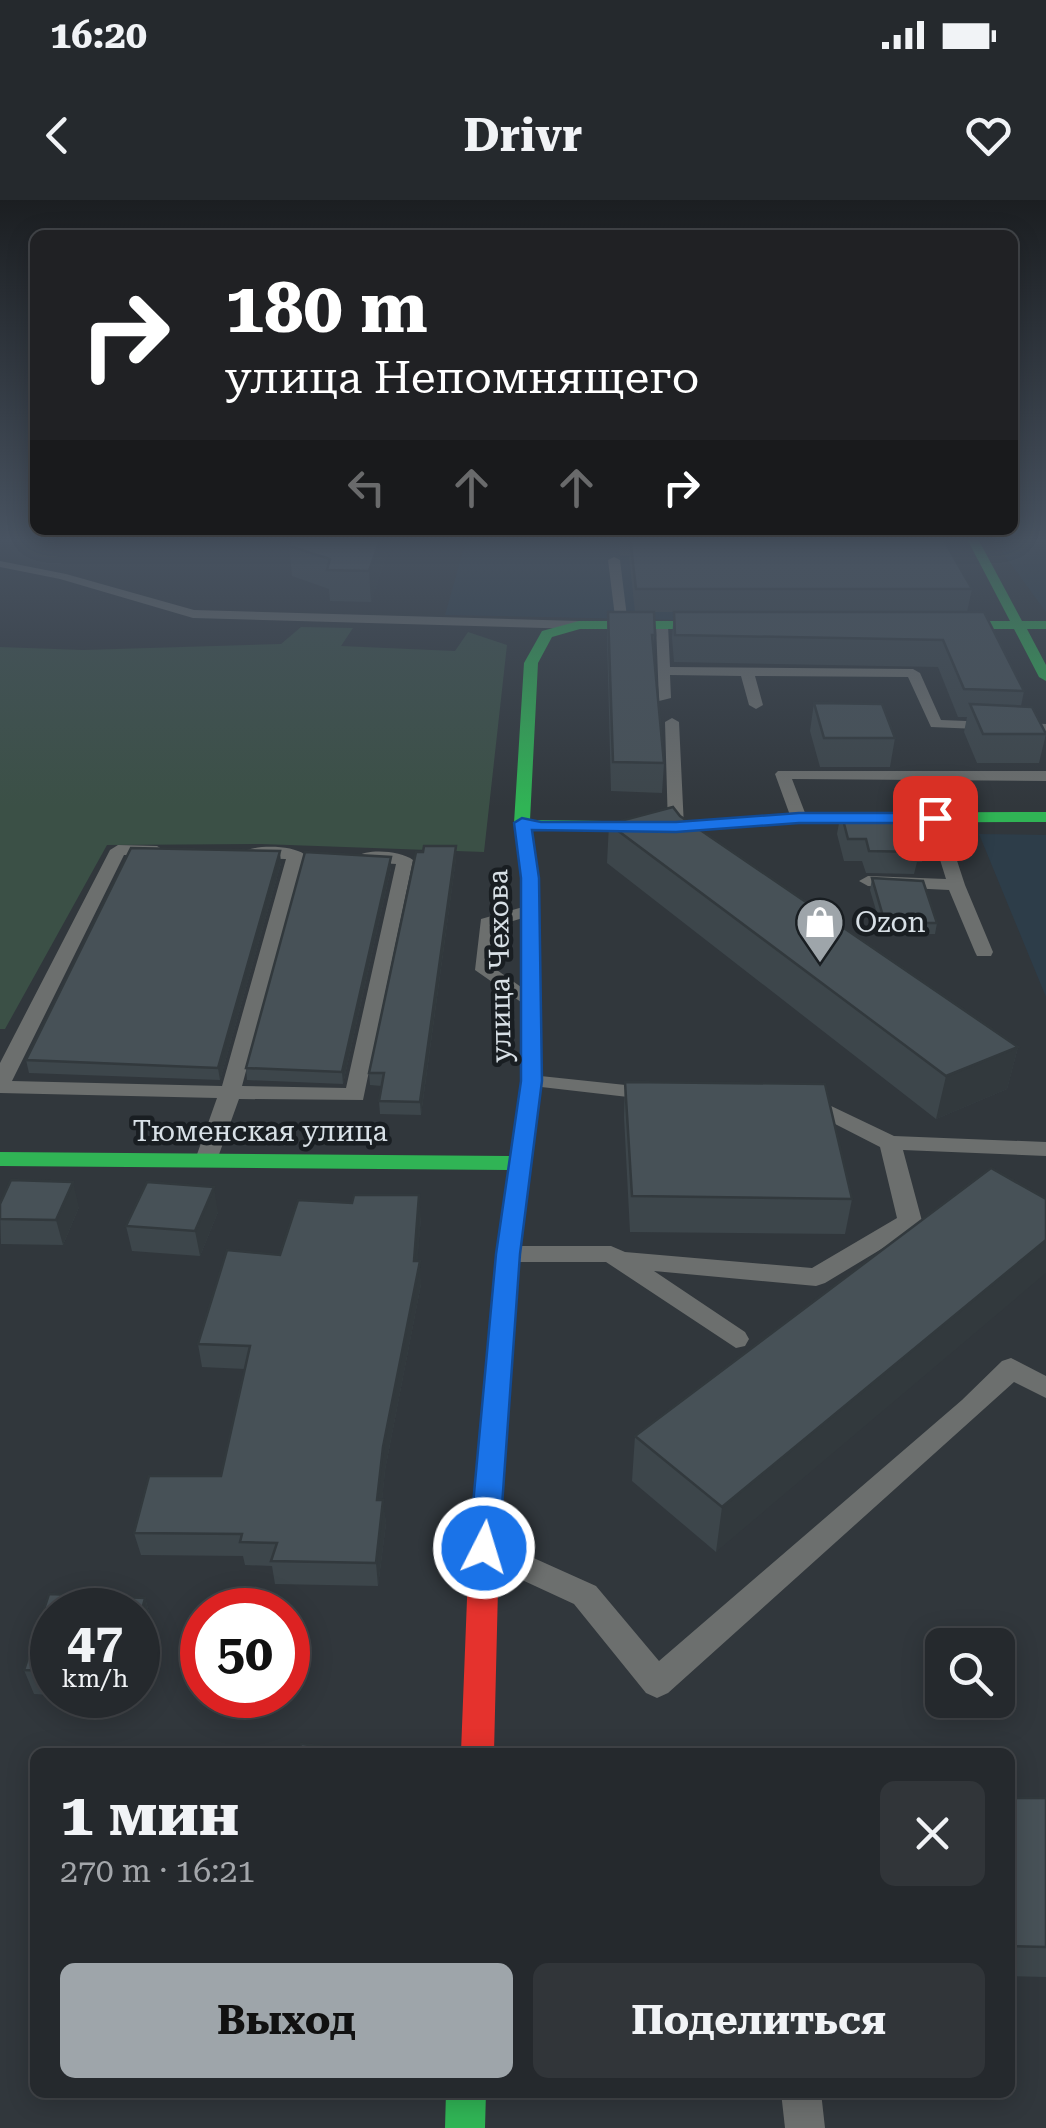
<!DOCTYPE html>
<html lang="ru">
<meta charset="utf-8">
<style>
:root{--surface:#25292d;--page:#313539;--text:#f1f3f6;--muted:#a3a6aa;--line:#424549;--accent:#9ea5aa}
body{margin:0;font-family:"Roboto Serif",serif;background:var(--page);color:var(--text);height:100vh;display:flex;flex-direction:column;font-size:38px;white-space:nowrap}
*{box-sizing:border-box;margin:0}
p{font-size:32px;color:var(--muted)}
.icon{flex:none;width:55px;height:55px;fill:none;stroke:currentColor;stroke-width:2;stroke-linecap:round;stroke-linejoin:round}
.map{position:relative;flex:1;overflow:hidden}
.drawer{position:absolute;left:30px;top:1548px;width:985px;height:350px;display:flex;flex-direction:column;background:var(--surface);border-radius:15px;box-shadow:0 5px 25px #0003,0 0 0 2px var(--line)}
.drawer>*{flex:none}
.top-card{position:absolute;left:30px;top:30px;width:988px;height:305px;border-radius:15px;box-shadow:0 5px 25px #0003,0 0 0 2px var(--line);background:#202124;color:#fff;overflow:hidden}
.tools{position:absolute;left:925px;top:1428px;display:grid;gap:20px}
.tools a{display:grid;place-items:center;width:90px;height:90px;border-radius:15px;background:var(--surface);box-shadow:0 5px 25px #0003,0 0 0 2px var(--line);font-size:50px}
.speed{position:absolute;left:30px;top:1388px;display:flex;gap:20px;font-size:50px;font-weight:700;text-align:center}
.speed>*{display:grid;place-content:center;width:130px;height:130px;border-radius:50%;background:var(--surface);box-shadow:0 5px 25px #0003,0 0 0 2px var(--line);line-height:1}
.speed small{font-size:25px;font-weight:400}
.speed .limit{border:15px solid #d22;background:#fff;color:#111}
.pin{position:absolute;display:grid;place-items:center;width:85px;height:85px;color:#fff;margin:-42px;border-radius:20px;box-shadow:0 5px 15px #0006}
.me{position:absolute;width:110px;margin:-55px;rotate:5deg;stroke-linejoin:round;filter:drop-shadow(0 0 8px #0008)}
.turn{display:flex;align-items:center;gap:35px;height:210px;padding:0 30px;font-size:45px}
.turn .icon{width:130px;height:130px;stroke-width:2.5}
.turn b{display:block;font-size:70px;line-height:85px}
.lanes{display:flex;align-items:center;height:95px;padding:0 30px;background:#0003;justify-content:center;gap:50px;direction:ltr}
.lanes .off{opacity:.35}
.round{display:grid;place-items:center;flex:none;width:105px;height:105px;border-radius:15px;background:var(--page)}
.overview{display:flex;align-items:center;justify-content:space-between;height:170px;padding:0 30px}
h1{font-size:60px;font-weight:700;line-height:75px}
.action{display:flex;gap:20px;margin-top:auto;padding:20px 30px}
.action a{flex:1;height:115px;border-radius:15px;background:var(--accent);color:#111;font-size:40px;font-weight:700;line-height:115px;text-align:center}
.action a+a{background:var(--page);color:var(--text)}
.status{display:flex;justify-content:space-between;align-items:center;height:70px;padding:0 50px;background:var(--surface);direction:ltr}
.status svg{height:28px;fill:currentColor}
header{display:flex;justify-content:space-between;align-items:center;height:130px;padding:0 30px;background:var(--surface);font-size:45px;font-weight:700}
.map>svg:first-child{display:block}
</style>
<div class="status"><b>16:20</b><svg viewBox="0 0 49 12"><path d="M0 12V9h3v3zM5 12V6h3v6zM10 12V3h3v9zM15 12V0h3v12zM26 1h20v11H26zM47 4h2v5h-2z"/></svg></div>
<header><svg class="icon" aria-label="back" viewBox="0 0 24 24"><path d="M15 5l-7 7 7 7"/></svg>Drivr<svg class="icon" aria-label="heart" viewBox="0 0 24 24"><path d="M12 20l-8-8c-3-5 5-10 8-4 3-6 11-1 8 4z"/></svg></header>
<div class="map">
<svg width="1046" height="1928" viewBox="0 0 1046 1928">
<rect width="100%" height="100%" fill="#31373c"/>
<!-- built -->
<path fill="#2d3d49" d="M 467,337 L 845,337 L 874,424 L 445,415 Z
M 991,337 L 1046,337 L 1046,412 Z
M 979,634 L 1046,635 L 1046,797 Z"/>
<!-- green -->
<path fill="#3b5046" d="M 301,427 L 353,428 L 341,446 L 455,451 L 468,432 L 507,445 L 484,652 L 261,644 L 107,645 L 5,829 L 0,829 L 0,447 L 83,450 L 281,444 Z"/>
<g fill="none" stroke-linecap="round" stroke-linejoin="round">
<!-- lane -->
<path fill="#6c6f6e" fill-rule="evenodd" d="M 614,357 L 620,360 L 628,425 L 622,429 L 616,425 L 608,360 Z
M 0,361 L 66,374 L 194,410 L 579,421 L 585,425 L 579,429 L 193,418 L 60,379 L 0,367 Z
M 662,421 L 668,425 L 670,467 L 913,469 L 920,473 L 941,520 L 1046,524 L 1046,532 L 931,527 L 908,477 L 755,476 L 763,505 L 756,509 L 749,505 L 741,476 L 670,475 L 671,498 L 659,501 L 656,425 Z
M 672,518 L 679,522 L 684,627 L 688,637 L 680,642 L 674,641 L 668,627 L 665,522 Z
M 778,571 L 1046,571 L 1046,581 L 792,579 L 807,618 L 799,623 L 791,618 L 775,574 Z
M 935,613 L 943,618 L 965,685 L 993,752 L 991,756 L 977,756 L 975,752 L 949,690 L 868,686 L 859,681 L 868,676 L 946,679 L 927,618 Z
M 118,645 L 157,646 L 165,651 L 157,656 L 124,655 L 12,881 L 222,886 L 286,659 L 249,658 L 241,653 C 253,644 292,645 304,654 L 242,886 L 346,888 L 396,664 L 364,662 L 356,657 C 368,648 401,651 413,660 L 363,900 L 239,899 L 217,960 L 206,967 L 195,960 L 217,898 L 0,893 L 0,863 L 110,650 Z
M 530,705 L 536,706 L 536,714 L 496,726 L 494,768 L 538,799 L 541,803 L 538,807 L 531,809 L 475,770 L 481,719 Z
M 531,875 L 654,888 L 665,894 L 654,900 L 524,885 L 521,881 L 524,877 Z
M 806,894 L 894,936 L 1046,942 L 1046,956 L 903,950 L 922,1021 L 918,1027 L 825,1083 L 816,1086 L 654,1071 L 745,1132 L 749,1139 L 745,1146 L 736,1148 L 606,1062 L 511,1062 L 502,1060 L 499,1054 L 502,1048 L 511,1046 L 611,1046 L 625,1052 L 812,1068 L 897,1018 L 880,947 L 798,905 L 795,900 L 798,895 Z
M 1011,1158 L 1046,1176 L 1046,1198 L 1014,1182 L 668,1493 L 657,1498 L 646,1493 L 574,1404 L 481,1361 L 476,1352 L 481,1343 L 491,1339 L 596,1386 L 659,1461 L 962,1200 L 1002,1161 Z
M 781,1892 L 821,1892 L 825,1928 L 785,1928 Z"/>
<!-- fast -->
<path fill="#30b455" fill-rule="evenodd" d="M 966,337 L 977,337 L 1022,421 L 1046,421 L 1046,429 L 1027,429 L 1046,465 L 1046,481 L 1039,477 L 1014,429 L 918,429 L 912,425 L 918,421 L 1010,421 Z
M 579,421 L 747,421 L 753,425 L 747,429 L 580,429 L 552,437 L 538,463 L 530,620 L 676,622 L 799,613 L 1046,612 L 1046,622 L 799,623 L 676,632 L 531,630 L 539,682 L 541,881 L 516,1077 L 498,1077 L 495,1071 L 508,970 L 0,966 L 0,952 L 510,956 L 521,881 L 521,682 L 514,623 L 524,463 L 542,431 Z
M 446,1892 L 486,1892 L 485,1928 L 445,1928 Z"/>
<!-- jam -->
<path fill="#e5322d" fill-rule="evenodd" d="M 507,1062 L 516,1065 L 519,1071 L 499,1348 L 494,1552 L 461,1552 L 469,1348 L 495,1071 L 498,1065 Z"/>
</g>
<!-- wall -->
<path fill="#3d464b" d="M 392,337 L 371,402 L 330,401 L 329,389 L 292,376 L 289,346 Z
M 618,337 L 942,337 L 972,389 L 967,412 L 1024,491 L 1021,506 L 1046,534 L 1039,563 L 977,563 L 964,532 L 967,517 L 958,517 L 938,467 L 674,462 L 672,438 L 674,412 L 654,412 L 654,458 L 664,563 L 662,593 L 611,591 L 607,438 L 608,412 L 635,412 L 629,356 L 620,356 Z
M 814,503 L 895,538 L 890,567 L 820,567 L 810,531 Z
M 841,612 L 926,640 L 922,662 L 917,662 L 914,674 L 866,673 L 862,661 L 844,661 L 837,634 Z
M 680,616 L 1018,847 L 1007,889 L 936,919 L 607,663 L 609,624 Z
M 456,646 L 456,658 L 421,915 L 380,914 L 379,901 L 382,886 L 370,885 L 369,873 L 423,652 Z
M 391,657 L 391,668 L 343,884 L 247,880 L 246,868 Z
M 281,663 L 220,880 L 29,873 L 26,860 Z
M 872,678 L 937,723 L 935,734 L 883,734 L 870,690 Z
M 625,882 L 852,999 L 845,1034 L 630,1032 L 624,917 Z
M 991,968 L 716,1352 L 632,1281 L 635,1236 Z
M 0,1004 L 79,1007 L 63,1045 L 1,1044 Z
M 218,1012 L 200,1056 L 132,1051 L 126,1026 Z
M 421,1017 L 417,1061 L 421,1084 L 385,1270 L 382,1300 L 386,1323 L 378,1386 L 275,1384 L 272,1366 L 245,1365 L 243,1356 L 141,1355 L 134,1333 L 221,1276 L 245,1169 L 202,1167 L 198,1144 L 280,1055 Z
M 49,1394 L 145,1398 L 152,1423 L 138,1478 L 138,1410 L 52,1410 L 52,1495 L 34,1494 L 24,1470 Z
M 55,1495 L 133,1495 L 132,1498 Z
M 1010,1598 L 1046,1598 L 1046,1777 L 1010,1776 Z"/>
<!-- shaded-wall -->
<path fill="#32393d" d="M 381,337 L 392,337 L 371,402 L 369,371 Z
M 456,646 L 456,658 L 421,915 L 420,902 Z
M 280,651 L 281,663 L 220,880 L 218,868 Z
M 391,657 L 391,668 L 343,884 L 342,872 Z
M 1018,847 L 1007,889 L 936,919 L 946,876 Z
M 73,982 L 79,1007 L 63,1045 L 56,1020 Z
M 214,987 L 218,1012 L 200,1056 L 195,1031 Z
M 419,995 L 421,1017 L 416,1079 L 420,1061 L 421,1084 L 385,1270 L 380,1323 L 377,1300 L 383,1247 Z
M 1046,1040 L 1046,1073 L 716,1352 L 722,1307 Z
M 383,1300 L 386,1323 L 378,1386 L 376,1363 Z
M 145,1398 L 152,1423 L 138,1478 L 138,1425 Z"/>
<!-- building -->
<path fill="#475157" stroke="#32393d" stroke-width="2.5" d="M 293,337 L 381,337 L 369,371 L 327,370 L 330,359 L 289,346 Z
M 630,337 L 942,337 L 972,389 L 636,389 Z
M 608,412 L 654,412 L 655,435 L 652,435 L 664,563 L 613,562 Z
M 674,412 L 984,412 L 1024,491 L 964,489 L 943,440 L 675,435 Z
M 814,503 L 882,504 L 895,538 L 824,538 Z
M 970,504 L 1032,507 L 1046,534 L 983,534 Z
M 673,607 L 680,616 L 1018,847 L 946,876 L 609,624 Z
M 841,612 L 916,612 L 926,640 L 914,640 L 918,652 L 869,651 L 866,639 L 848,639 Z
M 424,646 L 456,646 L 420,902 L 379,901 L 384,873 L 369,873 L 416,652 L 423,652 Z
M 131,648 L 280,651 L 218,868 L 26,860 Z
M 305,652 L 391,657 L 342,872 L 246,868 Z
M 872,678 L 923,681 L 937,723 L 885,723 Z
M 625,882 L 825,884 L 852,999 L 632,996 Z
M 991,968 L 1046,999 L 1046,1040 L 722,1307 L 635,1236 Z
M 11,980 L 73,982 L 56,1020 L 0,1019 L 0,1004 Z
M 147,982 L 214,987 L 195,1031 L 126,1026 Z
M 354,995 L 419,995 L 414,1061 L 420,1061 L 383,1247 L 377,1300 L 383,1300 L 376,1363 L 271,1361 L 277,1343 L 240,1342 L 242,1334 L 134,1333 L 149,1276 L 221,1276 L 250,1146 L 198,1144 L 227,1050 L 280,1055 L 298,1000 L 352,1003 Z
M 49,1394 L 145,1398 L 138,1425 L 138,1410 L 52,1410 L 52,1471 L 24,1470 Z
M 301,1544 L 351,1550 L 350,1552 L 299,1552 Z
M 1010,1598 L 1046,1598 L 1046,1747 L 1010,1746 Z"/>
<!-- sky -->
<linearGradient id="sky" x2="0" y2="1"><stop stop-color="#1b1e21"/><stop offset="0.56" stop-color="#485361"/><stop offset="1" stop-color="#485361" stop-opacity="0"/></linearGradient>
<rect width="1046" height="607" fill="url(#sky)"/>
<!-- route -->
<path fill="#1a73e8" stroke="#114b97" stroke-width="2.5" d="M 799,613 L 935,613 L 943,618 L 935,623 L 799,623 L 676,632 L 532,630 L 539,678 L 542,881 L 520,1054 L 499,1348 L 494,1357 L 484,1361 L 473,1357 L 469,1348 L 496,1054 L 521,881 L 521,678 L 514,623 L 522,618 L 541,622 L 676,622 Z"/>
<!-- icons -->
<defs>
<g id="shop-pin" transform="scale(2.5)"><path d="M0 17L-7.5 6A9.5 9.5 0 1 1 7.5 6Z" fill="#9ea5aa" stroke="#191e22"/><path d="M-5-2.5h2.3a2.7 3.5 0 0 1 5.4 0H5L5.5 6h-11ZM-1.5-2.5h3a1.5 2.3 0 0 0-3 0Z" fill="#fff"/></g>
</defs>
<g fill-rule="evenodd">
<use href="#shop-pin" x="820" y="722"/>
</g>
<g text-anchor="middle" stroke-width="9" stroke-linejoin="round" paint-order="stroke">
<!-- poi labels -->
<g font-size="28" fill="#d8e0e6" stroke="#191e22" text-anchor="start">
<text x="855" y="732">Ozon</text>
</g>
<!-- street labels -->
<g font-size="28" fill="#d8e0e6" stroke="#191e22">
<text transform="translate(499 766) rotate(-91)" y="10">улица Чехова</text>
<text x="260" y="941">Тюменская улица</text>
</g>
</g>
</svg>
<div class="tools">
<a><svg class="icon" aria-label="search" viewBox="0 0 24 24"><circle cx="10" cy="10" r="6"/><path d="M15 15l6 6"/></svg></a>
</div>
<div class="speed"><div>47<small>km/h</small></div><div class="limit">50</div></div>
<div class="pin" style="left:935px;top:618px;background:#d93025"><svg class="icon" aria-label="arrive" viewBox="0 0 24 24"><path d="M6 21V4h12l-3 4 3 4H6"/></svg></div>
<svg class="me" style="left:484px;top:1348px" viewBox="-20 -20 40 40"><circle r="17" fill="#1a73e8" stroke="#fff" stroke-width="3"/><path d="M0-11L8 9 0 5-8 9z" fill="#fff"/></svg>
<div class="top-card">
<div class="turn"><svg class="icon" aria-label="right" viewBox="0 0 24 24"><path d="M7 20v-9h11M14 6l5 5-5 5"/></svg><div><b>180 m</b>улица Непомнящего</div></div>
<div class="lanes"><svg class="icon off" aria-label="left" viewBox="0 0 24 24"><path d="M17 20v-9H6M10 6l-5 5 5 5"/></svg><svg class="icon off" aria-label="ahead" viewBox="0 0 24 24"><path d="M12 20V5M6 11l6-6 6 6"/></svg><svg class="icon off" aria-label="ahead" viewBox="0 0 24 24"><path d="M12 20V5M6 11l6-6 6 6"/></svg><svg class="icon" aria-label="right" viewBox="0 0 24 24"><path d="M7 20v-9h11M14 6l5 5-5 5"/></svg></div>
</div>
<section class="drawer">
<div class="overview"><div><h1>1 мин</h1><p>270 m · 16:21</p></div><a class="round"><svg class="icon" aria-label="close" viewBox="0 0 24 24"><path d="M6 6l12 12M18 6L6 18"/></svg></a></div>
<div class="action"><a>Выход</a><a>Поделиться</a></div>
</section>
</div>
